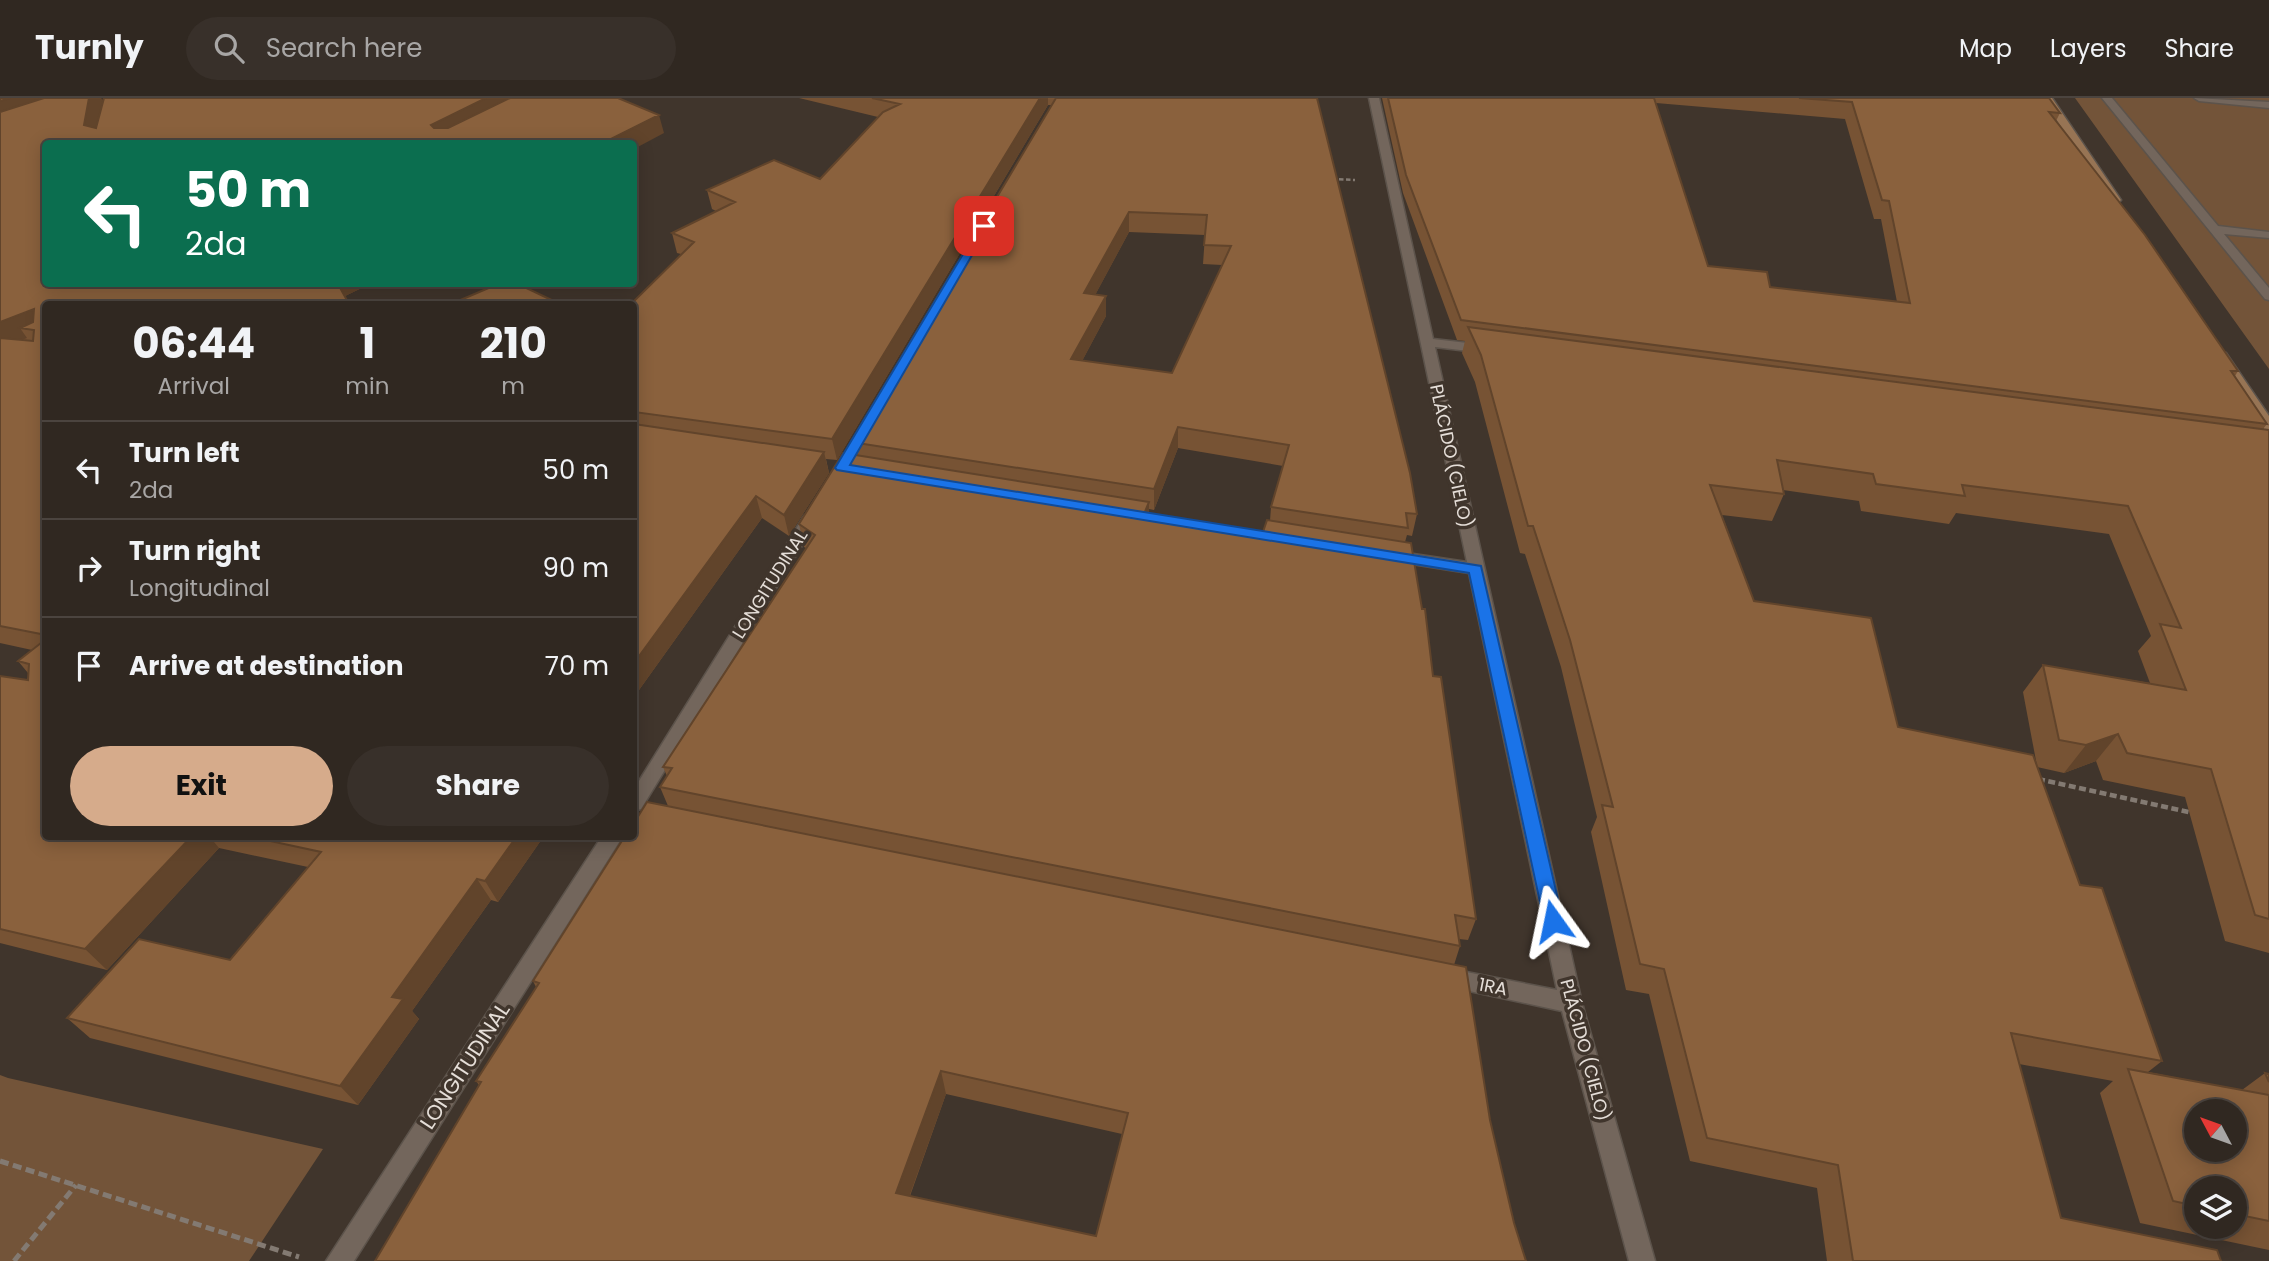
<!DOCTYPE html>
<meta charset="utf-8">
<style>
:root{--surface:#302821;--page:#38302a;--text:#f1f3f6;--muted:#a8a6a5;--line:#4b443f;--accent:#d6ab8b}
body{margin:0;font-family:Poppins,sans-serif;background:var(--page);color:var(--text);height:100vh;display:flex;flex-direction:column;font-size:26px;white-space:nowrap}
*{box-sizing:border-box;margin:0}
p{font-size:23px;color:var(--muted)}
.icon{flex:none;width:38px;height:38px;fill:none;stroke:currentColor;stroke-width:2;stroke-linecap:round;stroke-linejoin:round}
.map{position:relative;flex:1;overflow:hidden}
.panel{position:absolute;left:42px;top:203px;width:595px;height:539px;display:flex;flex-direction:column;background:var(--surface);border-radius:7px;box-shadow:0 4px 18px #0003,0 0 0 2px var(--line)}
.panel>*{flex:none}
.banner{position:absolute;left:42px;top:42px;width:595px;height:147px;border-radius:7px;box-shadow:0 4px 18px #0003,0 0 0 2px var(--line);background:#0b6e4f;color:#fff;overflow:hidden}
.needle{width:46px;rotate:311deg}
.controls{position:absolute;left:2184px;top:1001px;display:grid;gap:14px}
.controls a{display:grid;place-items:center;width:63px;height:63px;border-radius:50%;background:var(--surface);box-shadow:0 4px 18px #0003,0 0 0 2px var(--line);font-size:35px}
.pin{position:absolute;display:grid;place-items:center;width:60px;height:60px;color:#fff;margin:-30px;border-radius:14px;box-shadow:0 4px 10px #0006}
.me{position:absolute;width:77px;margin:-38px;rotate:348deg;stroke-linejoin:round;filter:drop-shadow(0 0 5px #0008)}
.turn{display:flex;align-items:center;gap:24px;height:147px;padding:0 28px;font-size:32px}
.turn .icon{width:91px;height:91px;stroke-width:2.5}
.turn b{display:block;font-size:49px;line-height:60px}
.eta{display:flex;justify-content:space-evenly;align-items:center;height:119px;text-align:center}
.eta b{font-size:42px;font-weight:700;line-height:49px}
.primary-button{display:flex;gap:14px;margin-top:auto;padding:14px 28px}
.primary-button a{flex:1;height:80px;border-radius:42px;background:var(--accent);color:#111;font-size:28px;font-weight:700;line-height:80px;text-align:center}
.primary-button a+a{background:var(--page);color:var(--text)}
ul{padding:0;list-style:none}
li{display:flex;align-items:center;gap:21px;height:98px;padding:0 28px;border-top:2px solid var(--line)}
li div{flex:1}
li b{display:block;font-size:26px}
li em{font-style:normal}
header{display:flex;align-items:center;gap:42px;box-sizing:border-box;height:98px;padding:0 35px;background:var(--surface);border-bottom:2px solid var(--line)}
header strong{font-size:33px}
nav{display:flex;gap:38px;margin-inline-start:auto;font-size:24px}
.search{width:490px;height:63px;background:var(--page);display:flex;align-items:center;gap:18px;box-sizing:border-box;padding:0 24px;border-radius:38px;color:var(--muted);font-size:26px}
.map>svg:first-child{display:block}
</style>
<header>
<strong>Turnly</strong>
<div class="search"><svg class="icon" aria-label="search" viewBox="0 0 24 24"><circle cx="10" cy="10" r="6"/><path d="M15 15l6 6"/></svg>Search here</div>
<nav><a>Map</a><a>Layers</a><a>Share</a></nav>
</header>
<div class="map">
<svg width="2269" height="1163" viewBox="0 0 2269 1163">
<rect width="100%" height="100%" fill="#40352c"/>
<!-- green -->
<path fill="#735439" d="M 2075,0 L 2269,0 L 2269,271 Z
M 0,977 L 8,980 L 323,1051 L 249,1163 L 0,1163 Z"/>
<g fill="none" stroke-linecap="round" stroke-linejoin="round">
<!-- lane casing -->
<g stroke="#5c534b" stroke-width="3">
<path id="lane" d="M 2102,0 L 2112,0 L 2218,128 L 2269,134 L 2269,140 L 2224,136 L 2269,190 L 2269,202 L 2265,201 Z
M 2194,0 L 2269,4 L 2269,10 L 2199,3 Z"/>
</g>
<!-- street casing -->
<g stroke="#5c534b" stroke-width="3">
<path id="street" d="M 1369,0 L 1379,0 L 1433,241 L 1485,247 L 1492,251 L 1485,255 L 1435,249 L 1582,905 L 1655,1163 L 1629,1163 L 1562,913 L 1446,888 L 1438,886 L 1435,879 L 1438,872 L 1446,870 L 1557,892 L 1469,475 L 1393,463 L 1385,458 L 1393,453 L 1467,464 Z
M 812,413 L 820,418 L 641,711 L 634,713 L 634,691 L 804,418 Z
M 602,738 L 623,738 L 354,1163 L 326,1163 Z"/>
</g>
<!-- secondary casing -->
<g stroke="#5c534b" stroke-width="3">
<path id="secondary" d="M 2042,0 L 2052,0 L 2121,102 L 2119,104 L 2111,104 Z
M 2221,254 L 2226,255 L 2269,318 L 2269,332 L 2264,331 L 2214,258 Z"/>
</g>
<!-- path-far2 -->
<path stroke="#837a72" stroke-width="2.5" stroke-dasharray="4.5 2.5" stroke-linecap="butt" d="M 1332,81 L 1355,82"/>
<!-- path-far1 -->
<path stroke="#837a72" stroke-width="4.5" stroke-dasharray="7 3.5" stroke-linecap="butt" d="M 2038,681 L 2193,715"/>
<!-- path -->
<path stroke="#837a72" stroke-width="5" stroke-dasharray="9 4.5" stroke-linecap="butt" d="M 0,1063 L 299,1159
M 14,1163 L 76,1087"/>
<!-- lane -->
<use href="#lane" fill="#73665c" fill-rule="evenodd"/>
<!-- street -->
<use href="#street" fill="#73665c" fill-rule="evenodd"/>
<!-- secondary -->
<use href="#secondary" fill="#977454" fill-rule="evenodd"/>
</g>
<!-- wall -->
<path fill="#775334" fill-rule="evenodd" d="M 0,0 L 103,2 L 101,13 L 664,35 L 46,46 L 46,186 L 370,186 L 345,198 L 46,206 L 46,738 L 544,738 L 498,804 L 491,802 L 412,913 L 419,921 L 358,1007 L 90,940 L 67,920 L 230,862 L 308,769 L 219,750 L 107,872 L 0,845 L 0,578 L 28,582 L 28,575 L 18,563 L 32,552 L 0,545 Z
M 799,0 L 1317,0 L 1417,416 L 1412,438 L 1407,437 L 1405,444 L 1433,578 L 1476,821 L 1468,842 L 1459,841 L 1460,848 L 1454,867 L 1514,1125 L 375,1163 L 479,987 L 476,983 L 536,889 L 533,883 L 668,708 L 660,689 L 667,678 L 663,669 L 806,450 L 804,449 L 799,426 L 854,357 L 851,344 L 1052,7 L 1048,7 L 837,362 L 826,361 L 829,375 L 789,438 L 762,420 L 634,599 L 634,206 L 681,156 L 677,155 L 672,135 L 716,113 L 712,111 L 707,92 L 820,81 L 878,19 ZM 1129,134 L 1205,137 L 1203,166 L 1222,167 L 1172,275 L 1082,263 L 1106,218 L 1095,197 ZM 1178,350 L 1283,368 L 1271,409 L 1270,423 L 1263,434 L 1149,417 L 1149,411 L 1154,412 ZM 946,996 L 1122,1036 L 1096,1138 L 910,1098 Z
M 1382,0 L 2049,0 L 2060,15 L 2056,23 L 2238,273 L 2235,278 L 2267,326 L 2263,331 L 2269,332 L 2269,855 L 2225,843 L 2185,699 L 2103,682 L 2096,663 L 2064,675 L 2037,669 L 2080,787 L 2162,963 L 2148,974 L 2242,992 L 2265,975 L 2269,976 L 2269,1152 L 2140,1125 L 2100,995 L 2113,983 L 2019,966 L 2061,1120 L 2221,1163 L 1827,1163 L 1817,1090 L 1690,1063 L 1649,896 L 1626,892 L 1591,734 L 1597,719 L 1561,569 L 1525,456 L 1520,455 L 1475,284 L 1462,255 L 1465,243 L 1457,242 L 1403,95 ZM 1656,5 L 1845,21 L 1874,121 L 1881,121 L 1897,204 L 1770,189 L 1708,168 ZM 1783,392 L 1859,403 L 1861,413 L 1949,426 L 1956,415 L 2109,436 L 2151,538 L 2138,553 L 2150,585 L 2043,567 L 2023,594 L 2037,668 L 1898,629 L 1754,503 L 1722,417 L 1772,423 L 1784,396 ZM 2196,1090 L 2235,1090 L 2235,1129 L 2196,1129 Z"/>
<!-- shaded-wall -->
<path fill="#61442b" d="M 10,0 L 78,0 L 0,25 L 0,3 Z
M 89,0 L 101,0 L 103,2 L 94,46 L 84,27 Z
M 486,0 L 527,0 L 438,45 L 431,27 Z
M 1040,0 L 1048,0 L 1048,7 L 837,362 L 832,341 Z
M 659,17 L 664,35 L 634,51 L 634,46 L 601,46 Z
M 1129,114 L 1129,134 L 1085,216 L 1084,195 Z
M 49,186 L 66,186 L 62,206 L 48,187 Z
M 88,186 L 140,186 L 102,204 L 88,187 Z
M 338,186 L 370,186 L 345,198 Z
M 1106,198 L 1106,218 L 1072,282 L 1071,261 Z
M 34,211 L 34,232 L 20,230 L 27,240 L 0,250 L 0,224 Z
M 1178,329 L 1178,350 L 1154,412 L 1154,391 Z
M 824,354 L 829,375 L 789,438 L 784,417 Z
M 756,398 L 762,420 L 634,599 L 634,565 Z
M 1149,404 L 1149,426 L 1144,416 Z
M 2118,636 L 2096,663 L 2064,675 L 2086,647 Z
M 192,738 L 209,738 L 219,750 L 107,872 L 85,851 Z
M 517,738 L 544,738 L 498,804 L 485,783 Z
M 477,781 L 491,802 L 412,913 L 419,921 L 358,1007 L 340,988 L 392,899 Z
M 941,973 L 946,996 L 903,1116 L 896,1095 Z"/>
<!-- building -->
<path fill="#8a613d" stroke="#61442b" stroke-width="2" fill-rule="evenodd" d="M 0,0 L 10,0 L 0,3 Z
M 44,0 L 89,0 L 84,27 L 96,30 L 104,0 L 486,0 L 431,27 L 434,30 L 448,30 L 510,0 L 618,0 L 659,17 L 601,46 L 46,46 L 46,186 L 49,186 L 48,187 L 64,188 L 65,186 L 88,186 L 88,187 L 106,188 L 112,186 L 338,186 L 349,206 L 46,206 L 46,537 L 0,528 L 0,240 L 33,243 L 34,232 L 20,230 L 33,224 L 34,211 L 0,224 L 0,14 Z
M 872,0 L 1040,0 L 832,341 L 634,314 L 634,206 L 631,206 L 694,144 L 672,135 L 735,104 L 707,92 L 774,62 L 820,81 L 883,14 L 900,6 Z
M 1056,0 L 1317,0 L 1410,375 L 1417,416 L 1406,415 L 1408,430 L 1271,409 L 1289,347 L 1178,329 L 1154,391 L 851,344 ZM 1129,114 L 1207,117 L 1204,147 L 1231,148 L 1172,275 L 1071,261 L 1106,198 L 1084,195 Z
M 1388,0 L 1654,0 L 1708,168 L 1767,174 L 1770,189 L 1910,205 L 1889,103 L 1882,102 L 1852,4 L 1799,0 L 2049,0 L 2060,15 L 2049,14 L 2145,137 L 2238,273 L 2231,273 L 2267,326 L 1461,222 L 1406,77 Z
M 498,186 L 518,186 L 560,206 L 451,206 Z
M 1468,229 L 2269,332 L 2269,821 L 2255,817 L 2211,671 L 2127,655 L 2118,636 L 2086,647 L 2059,642 L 2043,567 L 2186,592 L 2160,526 L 2181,530 L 2128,408 L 1962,387 L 1965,398 L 1876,386 L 1873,376 L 1777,362 L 1784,396 L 1710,387 L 1754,503 L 1871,520 L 1898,629 L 2033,657 L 2080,787 L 2102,790 L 2162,963 L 2011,935 L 2061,1120 L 2217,1152 L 2221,1163 L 1853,1163 L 1838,1067 L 1707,1040 L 1664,871 L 1640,866 L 1602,707 L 1613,709 L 1570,542 L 1533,428 L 1528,428 L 1481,257 Z
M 634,326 L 824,354 L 784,417 L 756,398 L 634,565 Z
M 843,355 L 1149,404 L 1144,416 L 1263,434 L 1267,422 L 1411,445 L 1422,511 L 1425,511 L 1433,578 L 1441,579 L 1476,821 L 1455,817 L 1460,848 L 660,689 L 672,670 L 663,669 L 815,437 L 799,426 Z
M 46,541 L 46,738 L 192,738 L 85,851 L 0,831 L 0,578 L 28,582 L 29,566 L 18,563 Z
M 647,704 L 1466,869 L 1490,1022 L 1514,1125 L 1526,1163 L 375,1163 L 481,984 L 476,983 L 539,885 L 533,883 L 625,738 L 634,738 L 634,725 ZM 941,973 L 1128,1015 L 1096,1138 L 896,1095 Z
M 247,738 L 517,738 L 485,783 L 477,781 L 392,899 L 403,901 L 340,988 L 67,920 L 139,841 L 230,862 L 321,754 Z
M 2128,971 L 2269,997 L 2269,1123 L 2235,1116 L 2235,1090 L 2196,1090 L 2196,1108 L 2173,1103 ZM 2196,1013 L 2235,1013 L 2235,1052 L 2196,1052 Z
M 2265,975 L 2269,976 L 2269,984 Z"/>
<!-- route -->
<path fill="#1a73e8" stroke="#114b97" stroke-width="2" d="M 981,126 L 989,128 L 850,367 L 1481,468 L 1563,823 L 1560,829 L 1547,829 L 1544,823 L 1469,475 L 837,372 L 835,370 Z"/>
<g text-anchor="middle" stroke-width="7" stroke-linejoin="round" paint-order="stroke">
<!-- street labels -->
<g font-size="18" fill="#e5ded8" stroke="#40352c">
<text transform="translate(1451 358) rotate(78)" y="6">PLÁCIDO (CIELO)</text>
<text transform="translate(770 486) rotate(-58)" y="6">LONGITUDINAL</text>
<text transform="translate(1493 889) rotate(11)" y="6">1RA</text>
<text transform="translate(1585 952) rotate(75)" y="6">PLÁCIDO (CIELO)</text>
</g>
<!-- near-street labels -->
<g font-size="21" fill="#e5ded8" stroke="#40352c">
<text transform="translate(465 968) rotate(-57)" y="7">LONGITUDINAL</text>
</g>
</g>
</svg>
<div class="controls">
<a><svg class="needle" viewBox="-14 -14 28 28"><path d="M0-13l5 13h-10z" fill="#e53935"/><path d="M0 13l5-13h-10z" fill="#a8a6a5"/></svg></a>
<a><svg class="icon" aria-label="layers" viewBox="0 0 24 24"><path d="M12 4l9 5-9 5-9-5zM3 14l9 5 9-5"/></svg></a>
</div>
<div class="pin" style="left:984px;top:128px;background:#d93025"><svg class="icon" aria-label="arrive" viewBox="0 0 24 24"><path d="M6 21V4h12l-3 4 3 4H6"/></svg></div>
<svg class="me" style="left:1553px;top:823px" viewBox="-20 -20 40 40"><path d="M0-17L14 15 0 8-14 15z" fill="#1a73e8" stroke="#fff" stroke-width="4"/></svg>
<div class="banner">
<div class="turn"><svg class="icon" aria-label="left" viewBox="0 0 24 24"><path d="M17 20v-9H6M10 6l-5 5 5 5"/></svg><div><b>50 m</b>2da</div></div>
</div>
<section class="panel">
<div class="eta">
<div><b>06:44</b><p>Arrival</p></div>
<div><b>1</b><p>min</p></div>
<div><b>210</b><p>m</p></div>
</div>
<ul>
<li><svg class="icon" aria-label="left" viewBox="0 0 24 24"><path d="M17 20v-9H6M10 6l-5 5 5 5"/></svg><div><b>Turn left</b><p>2da</p></div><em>50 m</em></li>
<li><svg class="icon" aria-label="right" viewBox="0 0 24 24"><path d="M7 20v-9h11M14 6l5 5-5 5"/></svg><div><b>Turn right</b><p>Longitudinal</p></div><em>90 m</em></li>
<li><svg class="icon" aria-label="arrive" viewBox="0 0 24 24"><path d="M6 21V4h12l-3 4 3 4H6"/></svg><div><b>Arrive at destination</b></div><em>70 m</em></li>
</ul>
<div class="primary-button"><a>Exit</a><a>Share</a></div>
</section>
</div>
